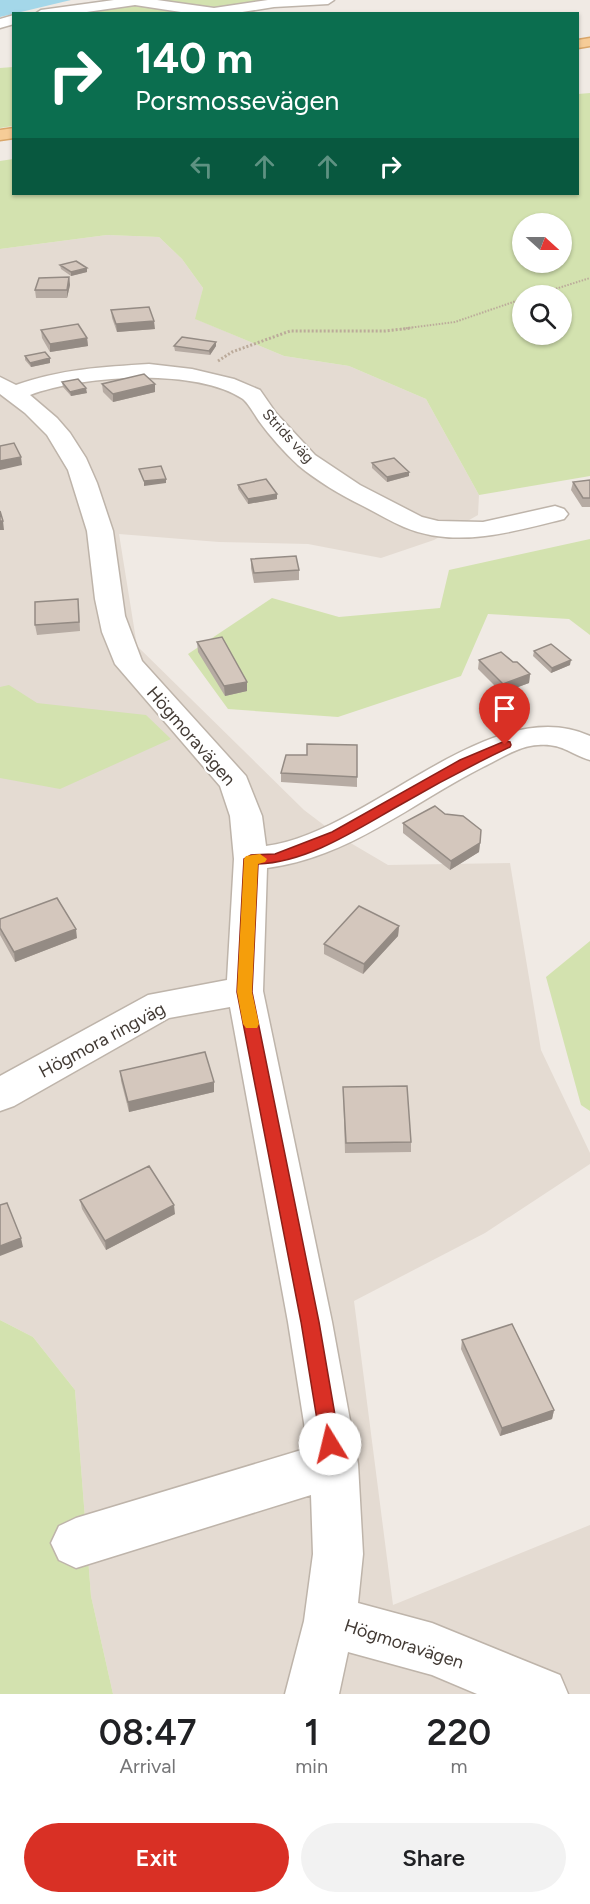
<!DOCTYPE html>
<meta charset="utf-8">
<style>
:root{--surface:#fff;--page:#f2f2f2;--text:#202124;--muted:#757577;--accent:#d93025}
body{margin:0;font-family:Figtree,sans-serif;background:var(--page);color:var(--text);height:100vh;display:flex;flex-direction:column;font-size:22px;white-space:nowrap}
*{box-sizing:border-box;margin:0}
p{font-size:20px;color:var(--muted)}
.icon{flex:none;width:33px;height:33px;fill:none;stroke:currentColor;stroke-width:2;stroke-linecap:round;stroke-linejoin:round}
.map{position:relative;height:1694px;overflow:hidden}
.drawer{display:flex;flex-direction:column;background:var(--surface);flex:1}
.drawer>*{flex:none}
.top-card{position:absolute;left:12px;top:12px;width:567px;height:183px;border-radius:0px;box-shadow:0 2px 4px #0004;background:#0b6e4f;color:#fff;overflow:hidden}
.needle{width:39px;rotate:111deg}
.tools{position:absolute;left:512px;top:213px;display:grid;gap:12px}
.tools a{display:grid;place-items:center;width:60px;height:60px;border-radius:50%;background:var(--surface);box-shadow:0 2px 4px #0004;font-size:30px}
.pin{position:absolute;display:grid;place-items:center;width:51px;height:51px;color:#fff;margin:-62px -26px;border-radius:50% 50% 50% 0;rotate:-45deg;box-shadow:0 0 6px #0007}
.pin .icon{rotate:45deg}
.me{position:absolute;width:66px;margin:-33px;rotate:351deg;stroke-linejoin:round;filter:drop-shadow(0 0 4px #0008)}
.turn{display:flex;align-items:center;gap:21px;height:126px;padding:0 24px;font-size:27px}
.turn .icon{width:78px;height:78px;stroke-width:2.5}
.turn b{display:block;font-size:42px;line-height:51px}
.lanes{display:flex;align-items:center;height:57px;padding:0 24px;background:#0003;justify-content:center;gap:30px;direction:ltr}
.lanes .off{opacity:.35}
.eta{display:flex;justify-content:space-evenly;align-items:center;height:102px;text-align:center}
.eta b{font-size:36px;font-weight:600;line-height:42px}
.cta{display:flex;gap:12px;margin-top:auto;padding:12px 24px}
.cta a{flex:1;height:69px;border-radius:36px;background:var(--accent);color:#fff;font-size:24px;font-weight:600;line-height:69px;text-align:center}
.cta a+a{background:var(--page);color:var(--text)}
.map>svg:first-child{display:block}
</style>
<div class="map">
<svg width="590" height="1694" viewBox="0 0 590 1694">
<rect width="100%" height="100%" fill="#f0eae4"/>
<!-- residential -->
<path fill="#e4dbd2" d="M 107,235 L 159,237 L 182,259 L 203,288 L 196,319 L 284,356 L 349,366 L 426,399 L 479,495 L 478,515 L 434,540 L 381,558 L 308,544 L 219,542 L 119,534 L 137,646 L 304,810 L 337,835 L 388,865 L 510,863 L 541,1050 L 590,1153 L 590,1164 L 485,1233 L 354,1301 L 393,1605 L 590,1525 L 590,1694 L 113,1694 L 91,1596 L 75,1390 L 33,1337 L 0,1320 L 0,249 Z"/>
<!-- green -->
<path fill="#d3e2af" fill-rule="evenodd" d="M 142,0 L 280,0 L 211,9 Z
M 136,3 L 197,12 L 58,14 Z
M 13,67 L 13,126 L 0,128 L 0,68 Z
M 590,93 L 590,476 L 479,495 L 426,399 L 349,366 L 284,356 L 195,319 L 203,288 L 182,259 L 159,237 L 107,235 L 0,249 L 0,161 L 13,159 L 14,194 L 578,194 L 578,94 ZM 522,224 L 561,224 L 561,262 L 522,262 ZM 522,296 L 561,296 L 561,334 L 522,334 Z
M 590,539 L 590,635 L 569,619 L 488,614 L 461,676 L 338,717 L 228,709 L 188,654 L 272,598 L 339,617 L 440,608 L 449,570 Z
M 9,685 L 37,703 L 146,715 L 171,739 L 60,789 L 0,778 L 0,687 Z
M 590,941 L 590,1111 L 581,1105 L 546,977 Z
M 0,1320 L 33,1337 L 75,1390 L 91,1596 L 113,1694 L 0,1694 Z"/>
<!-- water -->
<path fill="#a4d7e9" d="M 0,0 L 71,0 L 0,17 Z"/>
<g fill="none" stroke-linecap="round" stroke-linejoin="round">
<!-- minor casing -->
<g stroke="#beb4aa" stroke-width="3">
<path id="minor" d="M 114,0 L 157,0 L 214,8 L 268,0 L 334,0 L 328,4 L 274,7 L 230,14 L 194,14 L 135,5 L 73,14 L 35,14 L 41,10 Z
M 14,15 L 14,24 L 0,28 L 0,19 Z
M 149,364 L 192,369 L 234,379 L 260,390 L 276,413 L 315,455 L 360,485 L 422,517 L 438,521 L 483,522 L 555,506 L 564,509 L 568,514 L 564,519 C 512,532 456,549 404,527 C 390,521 377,513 363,506 C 341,495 317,481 298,465 C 284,452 270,436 259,421 C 254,414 249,404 243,399 C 195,367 81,376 30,395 L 57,418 L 70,433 L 86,458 L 97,483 L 113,531 L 125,616 L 142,661 L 246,776 L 262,816 L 266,846 C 368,833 491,690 590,736 L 590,760 C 570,754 562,743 538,745 C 518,746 500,759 483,767 C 412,803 348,858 267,868 L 263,991 L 332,1322 L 358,1464 L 363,1554 L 358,1603 L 432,1623 L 560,1675 L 568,1694 L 477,1694 L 432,1675 L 348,1652 L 339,1694 L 285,1694 L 304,1621 L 313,1554 L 311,1495 L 76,1568 L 59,1560 L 51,1543 L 59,1526 L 76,1518 L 308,1448 L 288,1322 L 230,1007 L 169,1018 L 14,1106 L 0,1111 L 0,1076 L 148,995 L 227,980 L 234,859 L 230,816 L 220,786 L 115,664 L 102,632 L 95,599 L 87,531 L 68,470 L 47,435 L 25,413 L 0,394 L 0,377 L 16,385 C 60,369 103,367 149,364 Z"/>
</g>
<!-- major casing -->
<g stroke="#d9a669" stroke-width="3">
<path id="major" d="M 590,38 L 590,46 L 578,48 L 578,40 Z
M 14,128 L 14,138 L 0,140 L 0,130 Z"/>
</g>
<!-- path-far1 -->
<path stroke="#bbaa9a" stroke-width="2" stroke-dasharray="1.5 1.5" stroke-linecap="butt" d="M 533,296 L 590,278
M 400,329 L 455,322 L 522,299"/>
<!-- path -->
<path stroke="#bbaa9a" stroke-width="3" stroke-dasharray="2 2" stroke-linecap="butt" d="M 218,361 L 232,352 L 290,331 L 385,331 L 412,328"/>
<!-- minor -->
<use href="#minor" fill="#fff" fill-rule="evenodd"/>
<!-- major -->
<use href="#major" fill="#f6cc97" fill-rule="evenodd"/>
</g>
<!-- wall -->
<path fill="#b6aba3" d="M 60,265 L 87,268 L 87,272 L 71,276 L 61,269 Z
M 69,277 L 70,285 L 67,298 L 36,298 L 35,290 Z
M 111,310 L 155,329 L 117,332 L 112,318 Z
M 41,330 L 87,338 L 88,346 L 50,352 L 42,338 Z
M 174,346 L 216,346 L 210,355 L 175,351 Z
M 25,356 L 50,358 L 50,363 L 31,367 L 25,360 Z
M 62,382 L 87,393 L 71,396 L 63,387 Z
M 102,384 L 155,392 L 113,402 L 103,392 Z
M 372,463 L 409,472 L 409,476 L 387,482 L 372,468 Z
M 590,480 L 590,507 L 582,507 L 571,490 L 573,482 Z
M 238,485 L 277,494 L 277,499 L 248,504 L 238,489 Z
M 251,559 L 299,570 L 299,580 L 254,583 L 251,568 Z
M 79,608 L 80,631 L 37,635 L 35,625 Z
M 197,642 L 247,682 L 247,691 L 225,696 L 198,652 Z
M 534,651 L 570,665 L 551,673 L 533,656 Z
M 479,660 L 513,662 L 530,674 L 529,683 L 502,693 L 478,669 Z
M 357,745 L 357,787 L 281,782 L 281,773 L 307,755 Z
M 445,814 L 481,830 L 479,852 L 450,870 L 403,833 L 403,823 Z
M 0,919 L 77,938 L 15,962 L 0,935 Z
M 399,926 L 398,936 L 363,974 L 324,954 L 324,944 Z
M 120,1071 L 214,1082 L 214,1092 L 129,1112 L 121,1081 Z
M 343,1087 L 411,1142 L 411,1152 L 345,1153 Z
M 80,1200 L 175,1214 L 106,1250 L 82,1209 Z
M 462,1340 L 554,1410 L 552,1419 L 500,1436 L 461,1349 Z"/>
<!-- shaded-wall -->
<path fill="#948b84" d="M 87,268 L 87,272 L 71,276 L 71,272 Z
M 69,277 L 70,285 L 67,298 L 67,290 Z
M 154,321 L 155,329 L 117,332 L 116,324 Z
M 87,338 L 88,346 L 50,352 L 50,344 Z
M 216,342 L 216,346 L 210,355 L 209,351 Z
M 50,358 L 50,363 L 31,367 L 30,363 Z
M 155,384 L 155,392 L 113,402 L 113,394 Z
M 86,388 L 87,393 L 71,396 L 70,392 Z
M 21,457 L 22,465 L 0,470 L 0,461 Z
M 409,472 L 409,476 L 387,482 L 387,477 Z
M 166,479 L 166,483 L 144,486 L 144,481 Z
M 277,494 L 277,499 L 248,504 L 248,499 Z
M 0,521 L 3,521 L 4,530 L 0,530 Z
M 571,660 L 570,665 L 551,673 L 552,668 Z
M 530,674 L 529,683 L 502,693 L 503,684 Z
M 247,682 L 247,691 L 225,696 L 224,686 Z
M 480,843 L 479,852 L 450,870 L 451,861 Z
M 399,926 L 398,936 L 363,974 L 364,964 Z
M 76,929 L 77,938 L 15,962 L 14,952 Z
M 214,1082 L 214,1092 L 129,1112 L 128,1102 Z
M 174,1205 L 175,1214 L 106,1250 L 105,1241 Z
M 21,1238 L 23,1247 L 0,1256 L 0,1246 Z
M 554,1410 L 552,1419 L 500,1436 L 502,1428 Z"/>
<!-- building -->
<path fill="#d4c7bd" stroke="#948b84" stroke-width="1.5" d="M 76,261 L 87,268 L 71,272 L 60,265 Z
M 69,277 L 67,290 L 35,290 L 39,278 Z
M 149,307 L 154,321 L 116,324 L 111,310 Z
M 78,324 L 87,338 L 50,344 L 41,330 Z
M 182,337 L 216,342 L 209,351 L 174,346 Z
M 45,352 L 50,358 L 30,363 L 25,356 Z
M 144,374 L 155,384 L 113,394 L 102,384 Z
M 78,379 L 86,388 L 70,392 L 62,382 Z
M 14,443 L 21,457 L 0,461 L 0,446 Z
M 394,458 L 409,472 L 387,477 L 372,463 Z
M 161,466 L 166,479 L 144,481 L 139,469 Z
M 266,479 L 277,494 L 248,499 L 238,485 Z
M 590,480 L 590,498 L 583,498 L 573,482 Z
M 0,511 L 3,521 L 0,521 Z
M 296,556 L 299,570 L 254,573 L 251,559 Z
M 78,599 L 79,622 L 35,625 L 35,602 Z
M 222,637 L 247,682 L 224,686 L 197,642 Z
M 551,644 L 571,660 L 552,668 L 534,651 Z
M 501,652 L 513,662 L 517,662 L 530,674 L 503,684 L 479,660 Z
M 307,744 L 357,745 L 357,777 L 281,773 L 286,755 L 307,755 Z
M 435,806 L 445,814 L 463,816 L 481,830 L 480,843 L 451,861 L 403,823 Z
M 57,898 L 76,929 L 14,952 L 0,928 L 0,919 Z
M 359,906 L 399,926 L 364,964 L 324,944 Z
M 205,1052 L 214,1082 L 128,1102 L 120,1071 Z
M 407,1086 L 411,1142 L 346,1143 L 343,1087 Z
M 149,1166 L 174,1205 L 105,1241 L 80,1200 Z
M 7,1203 L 21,1238 L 0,1246 L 0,1205 Z
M 512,1324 L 554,1410 L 502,1428 L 462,1340 Z"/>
<!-- route -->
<path fill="#d93025" stroke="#8d1f18" stroke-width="1.5" d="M 505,741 L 510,742 L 511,745 L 510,747 C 472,765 436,784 400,805 C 357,829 309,862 258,864 L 252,992 L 319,1322 L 340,1444 L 337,1450 L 330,1453 L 323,1450 L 321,1444 L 301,1322 L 237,992 L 244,859 L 251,855 L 275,854 L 332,832 L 460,760 Z"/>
<!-- slow -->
<path fill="#f59e0b" d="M 260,854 L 267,859 L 265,862 L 258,864 L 252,992 L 259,1024 L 257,1028 L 246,1028 L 243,1024 L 237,992 L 244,859 L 246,856 Z"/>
<g text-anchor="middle" stroke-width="4.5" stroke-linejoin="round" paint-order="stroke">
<!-- far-street labels -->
<g font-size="15" fill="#423a34" stroke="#fff">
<text transform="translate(288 436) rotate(47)" y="5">Strids väg</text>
</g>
<!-- street labels -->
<g font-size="18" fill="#423a34" stroke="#fff">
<text transform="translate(191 736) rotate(49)" y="6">Högmoravägen</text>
<text transform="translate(102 1040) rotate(-28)" y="6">Högmora ringväg</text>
<text transform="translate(404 1644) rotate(18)" y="6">Högmoravägen</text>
</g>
</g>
</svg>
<div class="tools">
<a><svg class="needle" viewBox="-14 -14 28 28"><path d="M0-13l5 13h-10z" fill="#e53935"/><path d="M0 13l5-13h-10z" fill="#757577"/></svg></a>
<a><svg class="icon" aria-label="search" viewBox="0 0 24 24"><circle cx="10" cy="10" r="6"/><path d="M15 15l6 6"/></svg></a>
</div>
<div class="pin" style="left:505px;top:745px;background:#d93025"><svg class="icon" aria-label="arrive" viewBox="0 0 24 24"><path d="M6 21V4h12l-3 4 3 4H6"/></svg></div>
<svg class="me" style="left:330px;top:1444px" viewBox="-20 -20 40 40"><circle r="19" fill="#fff"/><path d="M0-13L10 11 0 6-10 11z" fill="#d93025"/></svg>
<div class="top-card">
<div class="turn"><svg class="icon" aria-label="right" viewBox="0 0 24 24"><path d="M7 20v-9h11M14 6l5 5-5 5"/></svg><div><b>140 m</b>Porsmossevägen</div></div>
<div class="lanes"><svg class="icon off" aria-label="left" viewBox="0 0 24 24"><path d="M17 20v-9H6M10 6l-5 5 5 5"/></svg><svg class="icon off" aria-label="ahead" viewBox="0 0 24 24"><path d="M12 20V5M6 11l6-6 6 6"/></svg><svg class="icon off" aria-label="ahead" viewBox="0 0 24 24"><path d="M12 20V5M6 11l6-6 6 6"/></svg><svg class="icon" aria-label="right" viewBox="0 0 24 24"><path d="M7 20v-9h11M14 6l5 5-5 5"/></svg></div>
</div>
</div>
<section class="drawer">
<div class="eta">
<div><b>08:47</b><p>Arrival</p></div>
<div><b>1</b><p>min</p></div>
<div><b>220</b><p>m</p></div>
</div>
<div class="cta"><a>Exit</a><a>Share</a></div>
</section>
